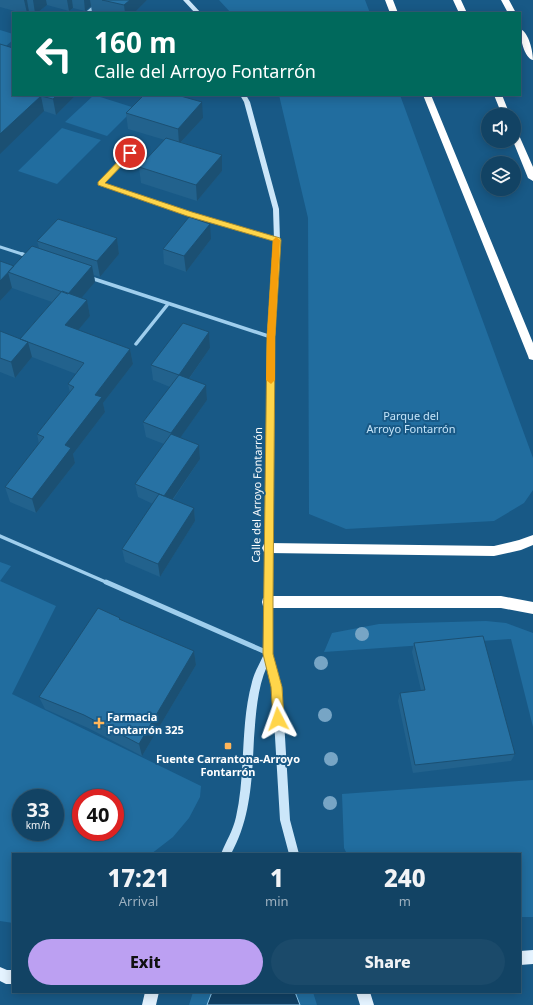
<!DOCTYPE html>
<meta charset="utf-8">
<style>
:root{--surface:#124364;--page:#1b4a6a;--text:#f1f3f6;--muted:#9cb0bf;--line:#315c78;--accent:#bca0f2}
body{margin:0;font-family:"Noto Sans",sans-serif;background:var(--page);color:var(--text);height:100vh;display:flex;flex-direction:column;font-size:15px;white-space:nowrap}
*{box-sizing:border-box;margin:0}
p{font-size:13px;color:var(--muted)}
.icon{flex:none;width:22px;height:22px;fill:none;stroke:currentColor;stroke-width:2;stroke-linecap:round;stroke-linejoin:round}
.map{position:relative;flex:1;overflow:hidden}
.panel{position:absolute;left:12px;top:853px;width:509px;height:140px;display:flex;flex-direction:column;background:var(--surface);border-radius:0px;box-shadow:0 2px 10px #0003,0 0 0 1px var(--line)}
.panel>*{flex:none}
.top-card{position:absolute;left:12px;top:12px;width:509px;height:84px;border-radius:0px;box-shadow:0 2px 10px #0003,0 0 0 1px var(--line);background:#00695c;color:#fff;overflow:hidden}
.buttons{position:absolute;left:481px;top:108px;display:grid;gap:8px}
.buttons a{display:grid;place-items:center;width:40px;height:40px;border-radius:50%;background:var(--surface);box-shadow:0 2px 10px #0003,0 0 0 1px var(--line);font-size:20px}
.speed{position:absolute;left:12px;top:789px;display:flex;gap:8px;font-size:20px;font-weight:700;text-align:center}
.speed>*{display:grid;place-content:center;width:52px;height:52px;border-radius:50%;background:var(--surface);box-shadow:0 2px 10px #0003,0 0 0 1px var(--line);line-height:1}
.speed small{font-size:10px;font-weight:400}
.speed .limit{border:6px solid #d22;background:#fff;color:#111}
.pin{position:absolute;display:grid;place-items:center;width:34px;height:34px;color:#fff;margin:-17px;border:2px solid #fff;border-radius:50%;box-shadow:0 1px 4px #0007}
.me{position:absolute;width:44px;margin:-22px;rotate:356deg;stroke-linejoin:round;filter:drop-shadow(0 0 3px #0008)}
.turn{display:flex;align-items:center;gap:14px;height:84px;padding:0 16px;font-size:18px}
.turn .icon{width:52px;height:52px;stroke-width:2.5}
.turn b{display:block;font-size:28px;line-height:34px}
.eta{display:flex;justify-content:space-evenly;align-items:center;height:68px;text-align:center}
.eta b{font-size:24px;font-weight:800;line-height:28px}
.button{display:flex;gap:8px;margin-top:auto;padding:8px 16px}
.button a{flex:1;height:46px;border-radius:24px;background:var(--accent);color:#111;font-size:16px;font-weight:800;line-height:46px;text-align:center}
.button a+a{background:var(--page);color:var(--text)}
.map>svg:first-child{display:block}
</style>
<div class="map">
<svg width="533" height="1005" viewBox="0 0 533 1005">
<rect width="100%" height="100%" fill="#185986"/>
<!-- green -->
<path fill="#216d9f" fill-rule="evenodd" d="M 219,0 L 365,0 L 370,13 L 231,13 Z
M 0,30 L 13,34 L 13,40 L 0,51 Z
M 94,95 L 135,108 L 107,136 L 65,122 Z
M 279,95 L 400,95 L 533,458 L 533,490 L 524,503 L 494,521 L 346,529 L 309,514 L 308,218 Z
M 62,128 L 101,140 L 57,184 L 18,171 Z
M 0,562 L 11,566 L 0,581 L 56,606 L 12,694 L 201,786 L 200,797 L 189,818 L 173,837 L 151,854 L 13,854 L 13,923 L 0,921 ZM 21,798 L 55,798 L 55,832 L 21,832 ZM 81,798 L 115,798 L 115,832 L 81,832 Z
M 486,621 L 506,623 L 533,633 L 533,727 L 511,639 L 324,652 L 332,633 L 379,624 Z
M 533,780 L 533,917 L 520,917 L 520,854 L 347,854 L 344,848 L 342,794 Z
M 193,992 L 313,992 L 317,1005 L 189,1005 Z"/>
<!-- water -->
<path fill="#104064" stroke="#91cbef" d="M 212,992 L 295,992 L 300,1005 L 207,1005 Z"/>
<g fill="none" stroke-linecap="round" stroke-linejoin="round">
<!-- street-far2 -->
<path stroke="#9fceed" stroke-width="3" d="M 87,13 L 102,0
M 130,153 L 100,184 L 190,214 L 277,240
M 0,247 L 25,255"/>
<!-- street-far1 -->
<path stroke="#9fceed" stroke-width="3.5" d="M 22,254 L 28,256
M 91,278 L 271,337
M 136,344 L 168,304
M 0,536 L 108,583"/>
<!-- street -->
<path stroke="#9fceed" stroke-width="5" d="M 106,582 L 268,653"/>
<!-- secondary -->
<path fill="#cbe6f9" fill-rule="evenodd" d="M 183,0 L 189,0 L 201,13 L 195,13 Z
M 240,95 L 246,95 L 250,102 L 279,209 L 280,240 L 275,337 L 272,654 L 282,687 L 290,820 L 299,854 L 289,854 L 280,820 L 272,687 L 267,666 C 257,689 256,714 254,738 C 252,778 251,818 231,854 L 221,854 C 226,841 233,831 236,817 C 246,773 240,725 252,682 C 254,673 260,663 264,654 L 267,337 L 274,240 L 273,209 L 244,102 Z"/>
<!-- primary -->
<path fill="#e4f3ff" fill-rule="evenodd" d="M 533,950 L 533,964 L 520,965 L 520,951 Z
M 0,967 L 7,970 L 13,970 L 13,984 L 6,984 L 0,981 Z
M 145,992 L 159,992 L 156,1005 L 142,1005 Z
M 356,992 L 370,992 L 374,1005 L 360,1005 Z"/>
<!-- highway -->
<path fill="#fff" fill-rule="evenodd" d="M 385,0 L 393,0 L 398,13 L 390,13 Z
M 453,0 L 461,0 L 467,13 L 459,13 Z
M 501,0 L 509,0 L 516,13 L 508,13 Z
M 520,29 C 529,32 533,52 533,60 C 524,58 520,37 520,29 Z
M 423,95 L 431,95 L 533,343 L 533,360 L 529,359 L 528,356 Z
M 494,95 L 502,95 L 510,115 L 502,115 Z
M 514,130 L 518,133 L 533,167 L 533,181 L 528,178 L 513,141 Z
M 533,535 L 533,545 L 521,550 L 494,556 L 268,553 L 264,552 L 262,548 L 264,544 L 268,543 L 494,546 L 519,540 Z
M 268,596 L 501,596 L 533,602 L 533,614 L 501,608 L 268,608 L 263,606 L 262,602 L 263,598 Z"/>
</g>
<!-- trees -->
<g fill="#77a5c5">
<circle cx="362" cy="634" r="7"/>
<circle cx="321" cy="663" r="7"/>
<circle cx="325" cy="715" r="7"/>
<circle cx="331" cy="759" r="7"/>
<circle cx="330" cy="803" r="7"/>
</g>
<!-- wall -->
<path fill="#22628d" d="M 0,0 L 147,0 L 134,13 L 95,13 L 92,12 L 91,6 L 85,11 L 73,8 L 69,11 L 47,5 L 37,13 L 29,12 L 29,13 L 22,13 L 0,7 Z
M 0,44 L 76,95 L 56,115 L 44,111 Z
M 126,113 L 203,118 L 181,142 L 222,155 L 222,171 L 197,201 L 141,183 L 139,167 L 165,140 L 128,129 Z
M 117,238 L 119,254 L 100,277 L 94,275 L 95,282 L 81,298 L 87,300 L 90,316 L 78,330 L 130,349 L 133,364 L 103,403 L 105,412 L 73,454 L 75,463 L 36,513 L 10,502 L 5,487 L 39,444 L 37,434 L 70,393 L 68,384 L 76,374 L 32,357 L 15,378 L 0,372 L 0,331 L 20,339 L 52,302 L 12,288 L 0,301 L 0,261 L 14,266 L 39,248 L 37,241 Z
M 211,239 L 186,272 L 164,264 L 163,249 Z
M 209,332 L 210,348 L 189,379 L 206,385 L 207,400 L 180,438 L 199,445 L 200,459 L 173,500 L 194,508 L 195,521 L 160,577 L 125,562 L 122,549 L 153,504 L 138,497 L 135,484 L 164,444 L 146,437 L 143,422 L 170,387 L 153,380 L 151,365 Z
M 120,620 L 194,651 L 196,665 L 142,756 L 88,728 L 45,709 L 39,697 Z
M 414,643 L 515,754 L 511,761 L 413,773 L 398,701 L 400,693 L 421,690 L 412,652 Z"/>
<!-- shaded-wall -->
<path fill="#1b5073" d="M 24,0 L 27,0 L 29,12 L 29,13 L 27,13 Z
M 33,0 L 46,0 L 47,5 L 37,13 L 35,13 Z
M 67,0 L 72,0 L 73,8 L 69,11 Z
M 84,0 L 90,0 L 91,6 L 85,11 Z
M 130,0 L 147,0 L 134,13 L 125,13 L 124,5 Z
M 57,95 L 76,95 L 56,115 L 53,99 Z
M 41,96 L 44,111 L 0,154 L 0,134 Z
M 202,102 L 203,118 L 179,144 L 178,129 Z
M 222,155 L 222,171 L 197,201 L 196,185 Z
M 210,224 L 211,239 L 186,272 L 184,256 Z
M 117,238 L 119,254 L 100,277 L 97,261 Z
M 14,266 L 8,272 L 12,288 L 0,301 L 0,281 Z
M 92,266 L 95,282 L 72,309 L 68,294 Z
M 87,300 L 90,316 L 69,341 L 65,325 Z
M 209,332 L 210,348 L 181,390 L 179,375 Z
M 28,342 L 32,357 L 15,378 L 11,362 Z
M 130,349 L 133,364 L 103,403 L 105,412 L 73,454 L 75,463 L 36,513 L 32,499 L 95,395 Z
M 206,385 L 207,400 L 173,448 L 171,433 Z
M 199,445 L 200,459 L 166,509 L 164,496 Z
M 194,508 L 195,521 L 160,577 L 158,564 Z
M 194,651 L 196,665 L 142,756 L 139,744 Z"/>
<!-- building -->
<path fill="#2772a4" stroke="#1b5073" d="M 102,0 L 130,0 L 124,5 Z
M 0,44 L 13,48 L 13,95 L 57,95 L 53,99 L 41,96 L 0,134 Z
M 144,95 L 177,95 L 202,102 L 178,129 L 126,113 Z
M 166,138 L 222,155 L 196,185 L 139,167 Z
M 189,217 L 210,224 L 184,256 L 163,249 Z
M 58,219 L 117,238 L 97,261 L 37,241 Z
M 32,246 L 92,266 L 68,294 L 8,272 Z
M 0,261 L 14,266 L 0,281 Z
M 62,291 L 87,300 L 65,325 L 130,349 L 95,395 L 102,397 L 65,445 L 71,448 L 32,499 L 5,487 L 44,437 L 37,434 L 74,387 L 68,384 L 84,363 L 20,339 Z
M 183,323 L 209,332 L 179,375 L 151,365 Z
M 0,331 L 28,342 L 11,362 L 0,358 Z
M 179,375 L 206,385 L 171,433 L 143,422 Z
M 171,434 L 199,445 L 164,496 L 135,484 Z
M 159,494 L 194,508 L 158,564 L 122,549 Z
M 98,608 L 120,618 L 119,619 L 194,651 L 139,744 L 84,715 L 39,697 Z
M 483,636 L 515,754 L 415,765 L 400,693 L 425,690 L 414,643 Z"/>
<!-- route -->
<path fill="#ffd54a" stroke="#a68a30" d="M 130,151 L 133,153 L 132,155 L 105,183 L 192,212 L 280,238 L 281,240 L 275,337 L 273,602 L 273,654 L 282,687 L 284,719 L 282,723 L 278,724 L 275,723 L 273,719 L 271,687 L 263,654 L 267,337 L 273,241 L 187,216 L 98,185 L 98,182 L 127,152 Z"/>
<!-- slow -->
<path fill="#f59e0b" d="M 276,237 L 280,240 L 275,337 L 275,380 L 271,384 L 266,380 L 267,337 L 273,240 Z"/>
<!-- markers -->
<g fill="#ffb65a" stroke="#185986" stroke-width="1.5">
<path d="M97 717h4v4h4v4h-4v4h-4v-4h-4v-4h4z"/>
<rect x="224" y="742" width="8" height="8" rx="2"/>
</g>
<g text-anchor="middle" stroke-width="4" stroke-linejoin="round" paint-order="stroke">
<!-- park labels -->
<g font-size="11" fill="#c4e4f9" stroke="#185986">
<text x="411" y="420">Parque del<tspan x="411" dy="13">Arroyo Fontarrón</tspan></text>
</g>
<!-- street labels -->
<g font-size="11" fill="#fff" stroke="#185986">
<text transform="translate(257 495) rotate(-89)" y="4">Calle del Arroyo Fontarrón</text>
</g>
<!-- poi labels -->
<g font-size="11" font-weight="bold" fill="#fff" stroke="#185986" text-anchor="start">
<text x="107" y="721">Farmacia<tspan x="107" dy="13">Fontarrón 325</tspan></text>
<text x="228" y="763" text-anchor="middle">Fuente Carrantona-Arroyo<tspan x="228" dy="13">Fontarrón</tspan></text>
</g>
</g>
</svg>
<div class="buttons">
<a><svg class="icon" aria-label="sound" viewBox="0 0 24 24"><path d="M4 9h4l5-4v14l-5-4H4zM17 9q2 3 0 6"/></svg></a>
<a><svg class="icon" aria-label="layers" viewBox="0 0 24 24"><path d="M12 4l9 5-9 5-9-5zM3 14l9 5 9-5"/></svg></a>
</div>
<div class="speed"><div>33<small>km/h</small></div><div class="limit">40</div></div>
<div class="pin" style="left:130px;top:153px;background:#d93025"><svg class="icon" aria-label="arrive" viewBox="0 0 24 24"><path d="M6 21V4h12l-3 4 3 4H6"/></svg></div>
<svg class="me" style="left:278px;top:719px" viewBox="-20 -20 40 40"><path d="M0-17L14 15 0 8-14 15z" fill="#ffd54a" stroke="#fff" stroke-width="4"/></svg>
<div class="top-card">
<div class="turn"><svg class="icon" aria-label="left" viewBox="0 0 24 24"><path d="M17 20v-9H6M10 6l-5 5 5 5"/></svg><div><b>160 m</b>Calle del Arroyo Fontarrón</div></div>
</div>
<section class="panel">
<div class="eta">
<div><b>17:21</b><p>Arrival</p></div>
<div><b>1</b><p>min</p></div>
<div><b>240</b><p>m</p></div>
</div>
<div class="button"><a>Exit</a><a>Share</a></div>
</section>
</div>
